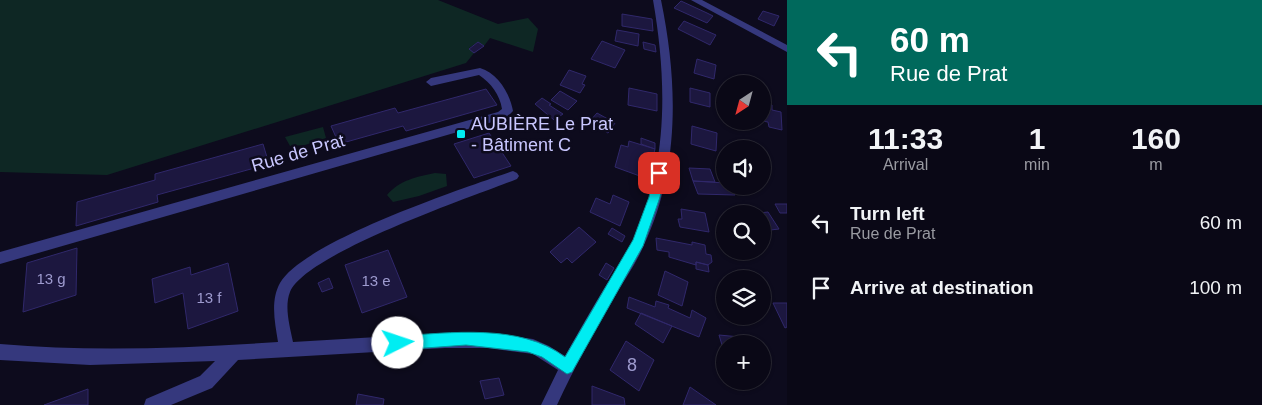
<!DOCTYPE html>
<meta charset="utf-8">
<style>
:root{--surface:#0a0816;--page:#181623;--text:#f1f3f6;--muted:#999aa1;--line:#2a2935}
body{margin:0;font-family:Arial,sans-serif;background:var(--page);color:var(--text);height:100vh;display:flex;flex-direction:column;font-size:19px;white-space:nowrap}
*{box-sizing:border-box;margin:0}
p{font-size:16px;color:var(--muted)}
.icon{flex:none;width:28px;height:28px;fill:none;stroke:currentColor;stroke-width:2;stroke-linecap:round;stroke-linejoin:round}
.map{position:relative;flex:1;overflow:hidden}
.side{display:flex;flex-direction:column;background:var(--surface);width:475px}
.side>*{flex:none}
.guide{background:#00695c;color:#fff;overflow:hidden}
.needle{width:32px;rotate:216deg}
.buttons{position:absolute;left:716px;top:75px;display:grid;gap:10px}
.buttons a{display:grid;place-items:center;width:55px;height:55px;border-radius:50%;background:var(--surface);box-shadow:0 1px 4px #0004,0 0 0 1px var(--line);font-size:25px}
.pin{position:absolute;display:grid;place-items:center;width:42px;height:42px;color:#fff;margin:-21px;border-radius:10px;box-shadow:0 2px 8px #0006}
.me{position:absolute;width:55px;margin:-28px;rotate:86deg;stroke-linejoin:round;filter:drop-shadow(0 0 4px #0008)}
.turn{display:flex;align-items:center;gap:18px;height:105px;padding:0 20px;font-size:22px}
.turn .icon{width:65px;height:65px;stroke-width:2.5}
.turn b{display:block;font-size:35px;line-height:42px}
.eta{display:flex;justify-content:space-evenly;align-items:center;height:85px;text-align:center}
.eta b{font-size:30px;font-weight:600;line-height:35px}
ul{padding:0;list-style:none}
li{display:flex;align-items:center;gap:15px;height:65px;padding:0 20px}
li div{flex:1}
li b{display:block;font-size:19px}
li em{font-style:normal}
main{display:flex;flex:1;min-height:0}
.map>svg:first-child{display:block}
</style>
<main>
<div class="map">
<svg width="787" height="405" viewBox="0 0 787 405">
<rect width="100%" height="100%" fill="#0d0b1d"/>
<!-- green -->
<path fill="#0e2724" d="M 0,0 L 438,0 L 498,24 L 528,18 L 538,29 L 533,52 L 490,38 L 484,46 L 478,42 L 469,48 L 474,53 L 466,63 L 107,175 L 0,172 Z
M 323,127 L 326,138 L 305,145 L 290,146 L 285,137 Z
M 435,173 L 446,174 L 447,186 L 419,196 L 393,202 L 387,195 C 400,180 416,177 435,173 Z"/>
<!-- building -->
<path fill="#1c173f" stroke="#30286b" d="M 681,1 L 707,13 L 713,16 L 707,23 L 674,8 Z
M 763,11 L 779,16 L 774,26 L 758,19 Z
M 622,14 L 652,19 L 653,31 L 622,26 Z
M 684,21 L 716,35 L 710,45 L 678,29 Z
M 617,30 L 639,34 L 638,46 L 615,41 Z
M 602,41 L 625,50 L 615,68 L 591,59 Z
M 478,42 L 484,46 L 474,53 L 469,49 Z
M 643,42 L 655,45 L 656,52 L 644,49 Z
M 697,59 L 716,65 L 714,79 L 694,73 Z
M 569,70 L 586,76 L 582,84 L 585,85 L 580,93 L 560,85 Z
M 629,88 L 657,94 L 657,111 L 628,105 Z
M 690,88 L 710,93 L 710,107 L 690,102 Z
M 486,89 L 497,105 L 406,131 L 403,126 L 339,144 L 331,126 L 395,108 L 398,113 Z
M 560,91 L 577,101 L 568,110 L 551,100 Z
M 542,98 L 551,104 L 549,105 L 563,114 L 554,120 L 535,104 Z
M 763,103 L 772,105 L 772,110 L 781,112 L 782,130 L 769,127 L 768,122 L 762,121 Z
M 597,113 L 615,123 L 608,133 L 589,122 Z
M 692,126 L 717,133 L 716,151 L 691,144 Z
M 489,133 L 511,166 L 474,178 L 454,144 Z
M 641,138 L 655,143 L 655,149 L 641,144 Z
M 629,141 L 655,149 L 648,179 L 615,167 L 621,145 L 628,147 Z
M 263,144 L 269,164 L 157,195 L 158,202 L 76,226 L 77,202 L 155,180 L 155,174 Z
M 689,168 L 710,169 L 715,182 L 693,181 Z
M 693,181 L 725,183 L 725,186 L 731,186 L 735,195 L 698,194 Z
M 613,195 L 629,202 L 620,226 L 590,212 L 596,198 L 610,204 Z
M 775,204 L 787,204 L 787,213 L 780,213 Z
M 681,209 L 705,213 L 709,232 L 680,227 L 678,219 L 682,219 Z
M 768,212 L 779,229 L 762,231 L 762,214 L 750,214 Z
M 579,227 L 596,242 L 572,263 L 567,258 L 561,263 L 550,252 Z
M 612,228 L 625,236 L 622,242 L 608,234 Z
M 656,238 L 692,245 L 692,242 L 705,245 L 706,254 L 711,255 L 712,262 L 708,265 L 696,262 L 696,265 L 669,257 L 669,252 L 657,250 Z
M 77,248 L 76,295 L 23,312 L 27,263 Z
M 388,250 L 407,297 L 362,313 L 345,265 Z
M 696,262 L 708,265 L 709,272 L 696,269 Z
M 228,263 L 238,311 L 188,329 L 183,293 L 155,303 L 152,279 L 190,267 L 191,275 Z
M 606,263 L 614,268 L 607,280 L 599,275 Z
M 665,271 L 688,282 L 682,306 L 658,295 Z
M 329,278 L 333,288 L 322,292 L 318,283 Z
M 629,297 L 655,307 L 656,301 L 669,305 L 668,308 L 690,318 L 692,310 L 706,318 L 699,337 L 627,308 Z
M 773,303 L 787,303 L 787,327 L 785,328 Z
M 641,313 L 672,326 L 663,343 L 635,324 Z
M 719,335 L 740,337 L 743,344 L 725,344 L 725,355 Z
M 626,341 L 654,360 L 639,391 L 610,370 Z
M 499,378 L 504,395 L 485,399 L 480,381 Z
M 592,386 L 624,398 L 625,405 L 592,405 Z
M 690,387 L 716,405 L 683,405 Z
M 88,389 L 88,405 L 44,405 Z
M 358,394 L 384,399 L 383,405 L 356,405 Z"/>
<g fill="none" stroke-linecap="round" stroke-linejoin="round">
<!-- minor -->
<path fill="#35387d" fill-rule="evenodd" d="M 653,0 L 661,0 C 678,82 680,168 644,245 C 636,264 624,280 614,298 C 594,333 574,368 557,405 L 541,405 L 558,370 L 533,354 L 487,348 L 445,348 L 238,360 L 212,388 L 171,405 L 144,405 L 146,399 L 200,376 L 215,361 L 90,365 L 0,360 L 0,344 C 93,352 185,348 278,342 C 275,323 270,301 280,283 C 304,241 464,188 513,171 L 517,173 L 519,176 L 517,179 C 474,196 306,253 290,292 C 284,307 290,327 293,342 L 445,333 L 487,333 L 533,339 L 549,346 L 565,356 C 578,333 591,310 605,287 C 614,272 625,258 632,242 C 669,167 667,80 653,0 Z
M 691,0 L 702,0 L 787,45 L 787,52 Z
M 480,68 C 498,73 510,94 513,111 L 506,118 L 0,264 L 0,252 L 498,112 L 502,109 C 500,95 491,83 479,75 L 431,86 L 426,82 L 431,78 Z"/>
</g>
<!-- route -->
<path fill="#00edf2" stroke="#009a9d" d="M 659,169 L 665,173 L 660,197 L 643,246 L 572,372 L 567,374 L 542,357 L 528,352 L 466,345 L 398,350 L 393,348 L 391,343 L 393,338 L 398,336 C 450,333 520,323 565,357 L 633,240 L 649,197 L 654,173 Z"/>
<!-- markers -->
<rect fill="#00edf2" stroke="#0d0b1d" stroke-width="2" x="456" y="129" width="10" height="10" rx="2.5"/>
<g text-anchor="middle" stroke-width="5" stroke-linejoin="round" paint-order="stroke">
<!-- number labels -->
<g font-size="15" fill="#9e9bcf">
<text x="51" y="284">13 g</text>
<text x="376" y="286">13 e</text>
<text x="209" y="303">13 f</text>
</g>
<!-- poi labels -->
<g font-size="18" fill="#c9c7ff" stroke="#0d0b1d" text-anchor="start">
<text x="471" y="130">AUBIÈRE Le Prat<tspan x="471" dy="21">- Bâtiment C</tspan></text>
</g>
<!-- street labels -->
<g font-size="18" fill="#c9c7ff" stroke="#0d0b1d">
<text transform="translate(298 153) rotate(-16)" y="6">Rue de Prat</text>
</g>
<!-- near-number labels -->
<g font-size="18" fill="#9e9bcf">
<text x="632" y="371">8</text>
</g>
</g>
</svg>
<div class="buttons">
<a><svg class="needle" viewBox="-14 -14 28 28"><path d="M0-13l5 13h-10z" fill="#e53935"/><path d="M0 13l5-13h-10z" fill="#999aa1"/></svg></a>
<a><svg class="icon" aria-label="sound" viewBox="0 0 24 24"><path d="M4 9h4l5-4v14l-5-4H4zM17 9q2 3 0 6"/></svg></a>
<a><svg class="icon" aria-label="search" viewBox="0 0 24 24"><circle cx="10" cy="10" r="6"/><path d="M15 15l6 6"/></svg></a>
<a><svg class="icon" aria-label="layers" viewBox="0 0 24 24"><path d="M12 4l9 5-9 5-9-5zM3 14l9 5 9-5"/></svg></a>
<a>+</a>
</div>
<div class="pin" style="left:659px;top:173px;background:#d93025"><svg class="icon" aria-label="arrive" viewBox="0 0 24 24"><path d="M6 21V4h12l-3 4 3 4H6"/></svg></div>
<svg class="me" style="left:398px;top:343px" viewBox="-20 -20 40 40"><circle r="19" fill="#fff"/><path d="M0-13L10 11 0 6-10 11z" fill="#00edf2"/></svg>
</div>
<section class="side">
<div class="guide">
<div class="turn"><svg class="icon" aria-label="left" viewBox="0 0 24 24"><path d="M17 20v-9H6M10 6l-5 5 5 5"/></svg><div><b>60 m</b>Rue de Prat</div></div>
</div>
<div class="eta">
<div><b>11:33</b><p>Arrival</p></div>
<div><b>1</b><p>min</p></div>
<div><b>160</b><p>m</p></div>
</div>
<ul>
<li><svg class="icon" aria-label="left" viewBox="0 0 24 24"><path d="M17 20v-9H6M10 6l-5 5 5 5"/></svg><div><b>Turn left</b><p>Rue de Prat</p></div><em>60 m</em></li>
<li><svg class="icon" aria-label="arrive" viewBox="0 0 24 24"><path d="M6 21V4h12l-3 4 3 4H6"/></svg><div><b>Arrive at destination</b></div><em>100 m</em></li>
</ul>
</section>
</main>
